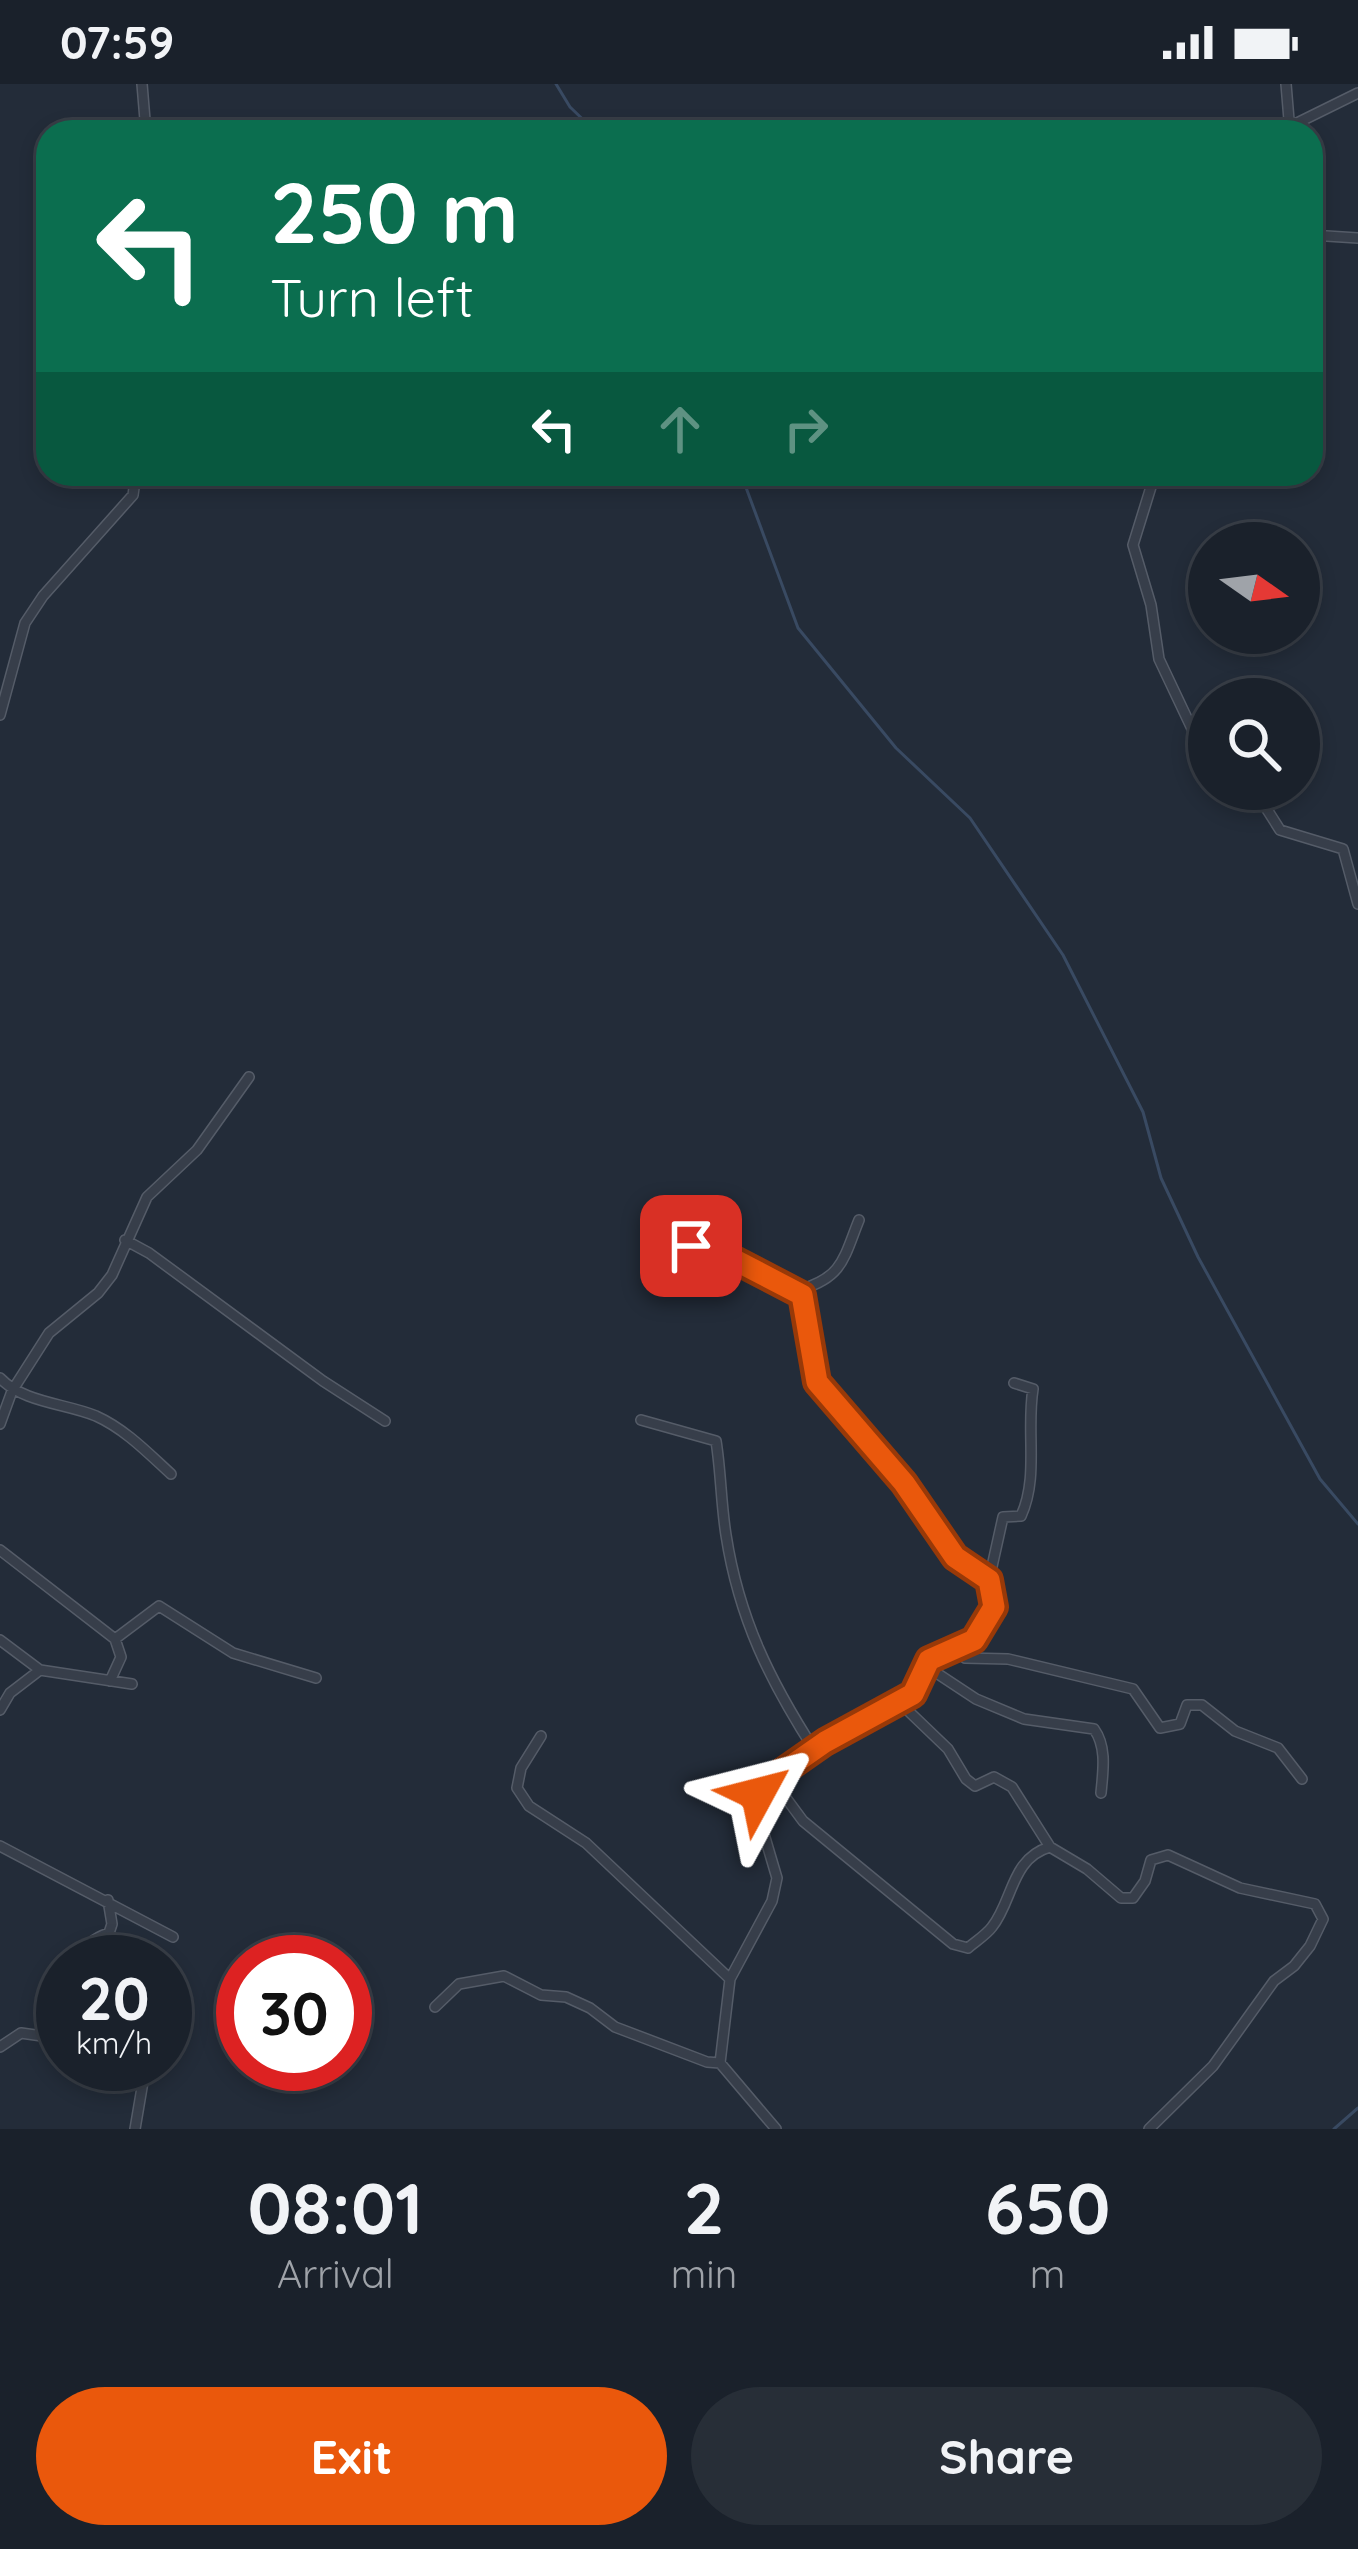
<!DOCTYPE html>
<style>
:root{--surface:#1a212b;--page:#272e37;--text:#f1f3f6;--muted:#9fa3a9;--line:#383e47;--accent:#ea580c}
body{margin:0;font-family:Quicksand,sans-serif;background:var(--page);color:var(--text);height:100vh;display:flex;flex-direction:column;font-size:45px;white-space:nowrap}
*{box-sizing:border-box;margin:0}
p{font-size:39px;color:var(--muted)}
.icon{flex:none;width:66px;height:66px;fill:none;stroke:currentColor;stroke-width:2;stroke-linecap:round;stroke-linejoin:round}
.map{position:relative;height:2045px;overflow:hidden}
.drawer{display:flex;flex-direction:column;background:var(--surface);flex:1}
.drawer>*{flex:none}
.top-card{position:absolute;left:36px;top:36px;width:1287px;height:366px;border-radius:36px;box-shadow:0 6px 18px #0003,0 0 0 3px var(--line);background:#0b6e4f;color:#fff;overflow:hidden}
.needle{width:78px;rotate:104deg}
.controls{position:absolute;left:1188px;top:438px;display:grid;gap:24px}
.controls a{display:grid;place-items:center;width:132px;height:132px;border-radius:50%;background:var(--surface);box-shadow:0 6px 18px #0003,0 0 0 3px var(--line);font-size:60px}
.speed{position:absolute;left:36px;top:1851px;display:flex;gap:24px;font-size:60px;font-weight:700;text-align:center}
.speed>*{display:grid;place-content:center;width:156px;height:156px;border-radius:50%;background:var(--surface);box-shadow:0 6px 18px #0003,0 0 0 3px var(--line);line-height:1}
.speed small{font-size:30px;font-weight:400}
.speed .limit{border:18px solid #d22;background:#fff;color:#111}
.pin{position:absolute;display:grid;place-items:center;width:102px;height:102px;color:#fff;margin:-51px;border-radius:24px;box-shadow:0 6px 18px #0006}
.me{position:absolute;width:132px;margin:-66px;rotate:52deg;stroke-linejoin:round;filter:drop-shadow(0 0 9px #0008)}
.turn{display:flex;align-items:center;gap:42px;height:252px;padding:0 36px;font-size:54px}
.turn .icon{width:156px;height:156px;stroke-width:2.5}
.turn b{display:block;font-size:84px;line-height:102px}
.lanes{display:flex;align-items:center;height:114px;padding:0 36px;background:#0003;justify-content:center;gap:60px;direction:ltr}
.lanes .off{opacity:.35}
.eta{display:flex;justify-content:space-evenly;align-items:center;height:204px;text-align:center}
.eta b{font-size:72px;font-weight:700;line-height:84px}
.button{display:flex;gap:24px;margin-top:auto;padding:24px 36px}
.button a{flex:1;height:138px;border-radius:72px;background:var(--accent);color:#fff;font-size:48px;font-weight:700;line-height:138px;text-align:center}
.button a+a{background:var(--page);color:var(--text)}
.status{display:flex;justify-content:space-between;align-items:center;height:84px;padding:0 60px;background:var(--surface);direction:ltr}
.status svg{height:33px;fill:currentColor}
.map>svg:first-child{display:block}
</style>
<div class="status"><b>07:59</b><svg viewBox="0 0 49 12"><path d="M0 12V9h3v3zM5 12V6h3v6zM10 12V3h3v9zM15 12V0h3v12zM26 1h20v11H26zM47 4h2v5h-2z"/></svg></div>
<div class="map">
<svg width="1358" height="2045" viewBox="0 0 1358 2045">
<rect width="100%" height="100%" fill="#232c39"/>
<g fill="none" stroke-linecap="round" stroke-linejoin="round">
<!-- stream -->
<path stroke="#394a62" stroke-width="3" d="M 556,0 L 570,23 L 596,48
M 741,390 L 798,544 L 896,664 L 970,734 L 1063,871 L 1143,1028 L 1161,1094 L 1198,1173 L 1320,1395 L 1358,1440
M 1334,2045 L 1358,2024"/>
<!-- minor casing -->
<g stroke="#555c68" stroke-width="12">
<path id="minor" d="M 142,0 L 146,48
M 1286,0 L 1290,48
M 1291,42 L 1358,9
M 1311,151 L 1358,154
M 1155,390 L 1133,461 L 1151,521 L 1159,575 L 1194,649 L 1209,661
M 0,631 L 25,539 L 43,512 L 133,411 L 136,390
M 1254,705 L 1280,746 L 1343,765 L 1358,820
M 859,1136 C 844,1173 843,1193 802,1205 L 817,1298 L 904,1399 L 955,1473 L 989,1496
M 125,1156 L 149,1169 L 323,1297 L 385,1337
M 679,1171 L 691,1163 L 706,1161 L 802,1211
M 0,1294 C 24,1319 64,1319 96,1332 C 125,1345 148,1369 171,1390
M 641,1336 L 716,1357 C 721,1388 721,1420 726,1451 C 739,1535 770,1597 815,1667
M 0,1340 L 12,1307 L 49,1249 L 98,1209 L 112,1191 L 147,1113 L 197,1066 L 249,993
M 0,1466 L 115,1555 L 121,1573 L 110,1597
M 115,1555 L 159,1522 L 233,1569 L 316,1594
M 0,1556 L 40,1586 L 132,1600
M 951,1563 L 965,1574 L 1008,1575 L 1133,1605 L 1160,1644 L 1180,1640 L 1187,1621 L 1202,1621 L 1235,1647 L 1278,1664 L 1302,1695
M 926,1582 L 976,1615 L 1024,1635 L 1094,1645 C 1107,1663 1103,1687 1101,1709
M 899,1618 L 948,1665 L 966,1695 L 975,1702 L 994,1693 L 1012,1703 L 1050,1763
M 0,1626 L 10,1609 L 40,1586
M 541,1652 L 521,1684 L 517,1704 L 529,1722 L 586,1759 L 730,1895
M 772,1695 L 803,1737 L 953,1860 L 968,1864 C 976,1857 986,1851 992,1843 C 1013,1817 1011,1774 1050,1763 L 1087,1785 L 1121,1814 L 1133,1814 L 1145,1797 L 1151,1776 L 1168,1771 L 1240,1804 L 1315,1820 L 1323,1835 L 1310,1862 L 1294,1882 L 1274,1897 L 1213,1982 L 1149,2045
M 0,1762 L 173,1853
M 82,1878 C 84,1861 94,1854 109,1849 L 112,1840 L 108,1816
M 435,1923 L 459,1900 L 504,1892 L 541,1911 L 566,1913 L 590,1924 L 615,1943 L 707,1978 L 720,1979
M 0,1963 L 21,1949 L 63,1955
M 135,2045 L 146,1980
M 776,2045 L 720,1979 L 730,1895 L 772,1817 L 777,1794 L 761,1740 L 758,1710 L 772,1695 L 825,1658 L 913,1610 L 929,1576 L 939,1568 L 974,1556 L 995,1523 L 989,1496 L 1003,1433 L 1021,1432 C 1039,1393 1026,1347 1033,1305 L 1014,1299"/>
</g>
<!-- minor -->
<use href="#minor" stroke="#373e4a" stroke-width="9"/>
</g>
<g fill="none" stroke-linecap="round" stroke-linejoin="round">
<!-- route casing -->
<g stroke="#983908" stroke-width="30">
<path id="route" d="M 691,1162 L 706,1161 L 802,1211 L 817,1298 L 904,1399 L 955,1473 L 989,1496 L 994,1523 L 974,1556 L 929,1576 L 913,1610 L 825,1658 L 772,1695 L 758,1710"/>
</g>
<!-- route -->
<use href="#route" stroke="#ea580c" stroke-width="21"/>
</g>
</svg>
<div class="controls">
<a><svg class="needle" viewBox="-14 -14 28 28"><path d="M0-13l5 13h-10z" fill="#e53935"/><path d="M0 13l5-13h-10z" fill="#9fa3a9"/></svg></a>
<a><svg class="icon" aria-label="search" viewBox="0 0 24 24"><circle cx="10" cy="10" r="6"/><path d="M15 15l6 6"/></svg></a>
</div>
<div class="speed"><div>20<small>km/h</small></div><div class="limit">30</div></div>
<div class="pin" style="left:691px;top:1162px;background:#d93025"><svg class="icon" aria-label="arrive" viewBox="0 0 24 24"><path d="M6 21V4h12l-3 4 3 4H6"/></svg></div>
<svg class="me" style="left:758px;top:1710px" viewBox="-20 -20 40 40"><path d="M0-17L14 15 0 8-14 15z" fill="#ea580c" stroke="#fff" stroke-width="4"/></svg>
<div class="top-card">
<div class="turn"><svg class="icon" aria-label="left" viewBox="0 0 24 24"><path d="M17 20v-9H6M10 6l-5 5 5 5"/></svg><div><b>250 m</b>Turn left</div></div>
<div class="lanes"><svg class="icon" aria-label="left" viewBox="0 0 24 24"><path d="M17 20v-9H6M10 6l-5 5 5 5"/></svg><svg class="icon off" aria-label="ahead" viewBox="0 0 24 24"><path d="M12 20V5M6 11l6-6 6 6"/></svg><svg class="icon off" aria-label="right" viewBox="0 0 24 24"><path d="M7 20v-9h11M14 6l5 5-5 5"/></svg></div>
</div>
</div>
<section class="drawer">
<div class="eta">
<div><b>08:01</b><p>Arrival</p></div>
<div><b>2</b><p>min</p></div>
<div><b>650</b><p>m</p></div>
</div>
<div class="button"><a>Exit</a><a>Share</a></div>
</section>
